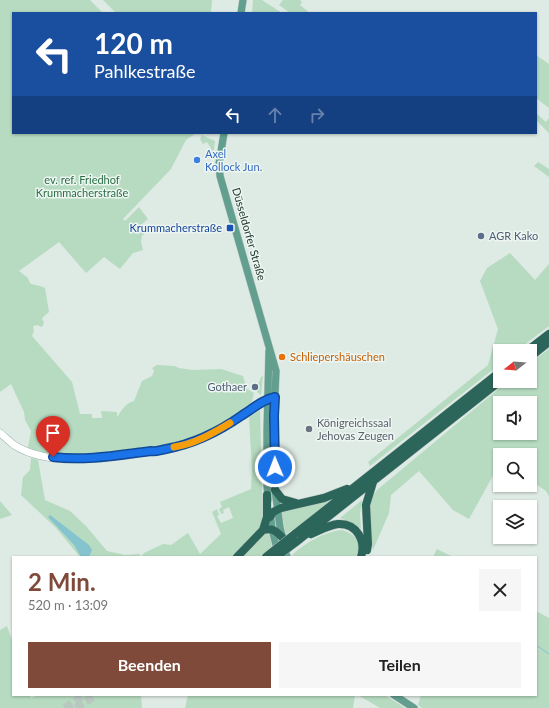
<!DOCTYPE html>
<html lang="de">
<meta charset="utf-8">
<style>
:root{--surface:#fff;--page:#f6f6f6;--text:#222;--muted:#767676;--accent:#7f4a39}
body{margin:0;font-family:Lato,sans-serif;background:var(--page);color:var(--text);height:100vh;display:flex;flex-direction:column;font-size:15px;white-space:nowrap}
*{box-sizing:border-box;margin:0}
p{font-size:13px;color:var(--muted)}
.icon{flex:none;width:22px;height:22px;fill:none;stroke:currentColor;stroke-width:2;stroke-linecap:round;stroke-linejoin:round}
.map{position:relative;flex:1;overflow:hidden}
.drawer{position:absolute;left:12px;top:556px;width:525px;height:140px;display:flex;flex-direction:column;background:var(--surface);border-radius:0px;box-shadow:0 1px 3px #0004}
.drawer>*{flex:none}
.banner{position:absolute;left:12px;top:12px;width:525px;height:122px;border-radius:0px;box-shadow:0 1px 3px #0004;background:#1a4fa0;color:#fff;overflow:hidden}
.needle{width:26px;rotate:253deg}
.buttons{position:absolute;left:493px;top:344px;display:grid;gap:8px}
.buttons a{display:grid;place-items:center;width:44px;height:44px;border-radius:0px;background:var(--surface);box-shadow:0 1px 3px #0004;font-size:20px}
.pin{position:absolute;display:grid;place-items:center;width:34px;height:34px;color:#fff;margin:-41px -17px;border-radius:50% 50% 50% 0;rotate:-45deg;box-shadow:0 0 4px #0007}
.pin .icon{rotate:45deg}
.me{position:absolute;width:44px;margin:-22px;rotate:359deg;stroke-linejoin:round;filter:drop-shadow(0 0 3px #0008)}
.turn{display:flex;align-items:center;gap:14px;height:84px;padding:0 16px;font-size:18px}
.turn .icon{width:52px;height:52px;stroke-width:2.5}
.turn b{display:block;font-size:28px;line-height:34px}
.lanes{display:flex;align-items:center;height:38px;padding:0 16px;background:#0003;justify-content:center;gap:20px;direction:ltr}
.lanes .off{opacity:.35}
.round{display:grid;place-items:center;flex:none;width:42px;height:42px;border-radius:0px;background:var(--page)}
.headline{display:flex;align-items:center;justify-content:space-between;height:68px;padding:0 16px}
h1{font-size:24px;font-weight:700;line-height:30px;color:var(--accent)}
.action{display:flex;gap:8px;margin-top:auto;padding:8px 16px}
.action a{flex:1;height:46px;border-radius:0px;background:var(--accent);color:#fff;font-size:16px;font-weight:700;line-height:46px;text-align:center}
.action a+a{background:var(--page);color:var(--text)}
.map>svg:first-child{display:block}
</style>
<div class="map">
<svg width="549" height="708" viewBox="0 0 549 708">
<rect width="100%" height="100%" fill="#deeae4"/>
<!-- green -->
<path fill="#b6dbc0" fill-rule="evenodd" d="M 0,0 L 90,0 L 103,13 L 13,13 L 13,133 L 195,134 L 186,140 L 171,169 L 123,219 L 125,221 L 139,207 L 148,219 L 142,224 L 145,228 L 144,235 L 142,235 L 141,242 L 143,250 L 133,253 L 120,269 L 104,257 L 86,273 L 59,242 L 19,271 L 28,278 L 30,283 C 35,286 40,285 45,288 L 49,312 L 42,318 L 44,323 L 42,327 L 37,325 L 33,326 L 34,331 L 32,336 L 72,382 L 80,414 L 92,414 L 92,418 L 102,418 L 101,411 L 117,412 L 117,416 L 118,416 C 122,409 126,403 134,401 L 142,381 L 152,376 L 154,371 L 152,368 L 157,365 L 175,366 L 179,368 L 193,370 L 221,369 L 243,376 L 247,389 L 254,393 L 251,405 C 232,420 200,440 177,445 C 165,448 152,449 140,450 C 105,455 62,462 28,448 L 31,431 L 25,420 L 24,412 L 11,384 L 0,392 Z
M 103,0 L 212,0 L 211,13 L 116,13 Z
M 253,0 L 262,0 L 282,13 L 252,13 Z
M 283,0 L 300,0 L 302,2 L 300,5 L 310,13 L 290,13 L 279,5 Z
M 536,55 L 549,64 L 549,108 L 536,98 Z
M 536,113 L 546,122 L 549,118 L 549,133 L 536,120 Z
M 202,135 L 215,141 L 213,158 L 212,158 L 209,151 L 212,150 L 207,142 L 203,144 L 200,139 Z
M 538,162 L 549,169 L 549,177 L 534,166 Z
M 510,253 L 535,280 L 549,264 L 549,326 L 516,351 L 500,351 L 500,364 L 370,466 L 368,462 L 488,365 L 498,329 L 480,281 L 487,268 Z
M 549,349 L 549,496 L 546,491 L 530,480 L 530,455 L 500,455 L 500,468 L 495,472 L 469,519 L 453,510 L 419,471 L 391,495 L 389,513 L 373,550 L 370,537 L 368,503 L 377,490 L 508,381 L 530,381 L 530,363 ZM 500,403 L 530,403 L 530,433 L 500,433 Z
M 263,376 L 261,395 L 257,392 L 256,390 L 261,377 Z
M 260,410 L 263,526 L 236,557 L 141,557 L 144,553 L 163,544 L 171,545 L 188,533 L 200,554 L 221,534 L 212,512 L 217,509 L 219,515 L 217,516 L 221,523 L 233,518 L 229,507 L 223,510 L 224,513 L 221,514 L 219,509 L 222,507 L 220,502 L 251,489 L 252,469 L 249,417 Z
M 31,458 L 38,460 L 45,500 L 70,511 L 86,526 L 107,551 L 125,555 L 140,554 L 139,557 L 80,557 L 56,528 L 21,495 L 23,477 L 30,470 Z
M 336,496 L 293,531 L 292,530 L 286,535 L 282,514 L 283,510 Z
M 362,500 L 360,514 L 361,529 L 351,522 L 340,518 Z
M 0,501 L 12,515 L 0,519 Z
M 342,530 C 356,534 363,543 356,557 L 293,557 L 292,555 C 306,542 324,532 342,530 Z
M 267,531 L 269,534 L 272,547 L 259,557 L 241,557 Z
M 437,549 L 453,557 L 433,557 Z
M 536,611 L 549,618 L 549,708 L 422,708 L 418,705 L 421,695 L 536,695 Z
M 7,626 L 13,643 L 13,695 L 30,695 L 31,698 L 38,695 L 107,695 L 108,696 L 141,695 L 142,708 L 0,708 L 0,630 Z
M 188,695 L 355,695 L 353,708 L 185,708 Z
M 358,695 L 385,695 L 405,708 L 380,708 Z"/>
<!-- water -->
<path fill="#85c4cf" d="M 50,515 L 89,545 L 92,550 L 89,557 L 81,557 L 74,545 L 48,517 Z"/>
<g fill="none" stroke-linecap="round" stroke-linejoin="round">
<!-- stream -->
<path stroke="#85c4cf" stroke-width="1" d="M 536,645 L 549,654"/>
<!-- highway-tunnel -->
<path stroke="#b8c7c0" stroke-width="8" stroke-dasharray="8 4" stroke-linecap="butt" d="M 65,708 L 84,695
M 76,708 L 96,695"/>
<!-- secondary casing -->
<g stroke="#9db5ac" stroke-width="8">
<path id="secondary" d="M 0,433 C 5,437 9,441 14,445 C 52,469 110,457 151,451 C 156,452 160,450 166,449 C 193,444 219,432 242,416 C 252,409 260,400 273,397"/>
</g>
<!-- primary casing -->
<g stroke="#bcc4c2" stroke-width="8">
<path id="primary" d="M 241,13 L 243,0
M 224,133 L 219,164 L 220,176 L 276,371 L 274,416 L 275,490 L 280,527 L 287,557
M 268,500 L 267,485 L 267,431 L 269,351
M 270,512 L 272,529 L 278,553
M 394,695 L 414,708"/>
</g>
<!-- highway casing -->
<g stroke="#bcc4c2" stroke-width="9">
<path id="highway" d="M 527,351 L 549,334
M 530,357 L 549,342
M 275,490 L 282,499 L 296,503
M 270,517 L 273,512 L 281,508 L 324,498 L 347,489
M 263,530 C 272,528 275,530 282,537
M 295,534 L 500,372
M 311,534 C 320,530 329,525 338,524 C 357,523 366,541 361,557
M 296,542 L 500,381
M 367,550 L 368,544 L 366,505 L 373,482
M 237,557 L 263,530 L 267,517 L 267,495"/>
</g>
<!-- secondary -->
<use href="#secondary" stroke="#fff" stroke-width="7"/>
<!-- primary -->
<use href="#primary" stroke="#629f8f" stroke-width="7"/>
<!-- highway -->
<use href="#highway" stroke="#2c6559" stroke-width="8"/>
<!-- highway-bridge casing -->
<g stroke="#bcc4c2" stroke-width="9" stroke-linecap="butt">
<path id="highway-bridge" d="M 266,557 L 295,534
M 276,557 L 296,542"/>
</g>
<!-- highway-bridge -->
<use href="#highway-bridge" stroke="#2c6559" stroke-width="8"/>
</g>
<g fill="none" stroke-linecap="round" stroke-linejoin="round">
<!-- route casing -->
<g stroke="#114b97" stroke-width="10">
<path id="route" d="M 53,457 C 86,461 118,455 151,451 C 156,452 160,450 166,449 C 193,444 218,432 241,416 C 253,409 261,400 275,397 L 274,416 L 275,467"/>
</g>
<!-- route -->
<use href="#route" stroke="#1a73e8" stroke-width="7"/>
<!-- slow -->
<path stroke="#f59e0b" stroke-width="7" d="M 174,447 C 195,444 213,433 230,423"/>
</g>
<!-- markers -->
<circle fill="#3f7fe0" stroke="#eef6f2" stroke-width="1.5" cx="197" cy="160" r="4"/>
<rect fill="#1a4fb4" stroke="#eef6f2" stroke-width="1.5" x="226" y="224" width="8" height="8" rx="2"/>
<g fill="#5c6f8a" stroke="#eef6f2" stroke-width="1.5">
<circle cx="481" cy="236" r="4"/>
<circle cx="255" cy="387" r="4"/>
</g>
<circle fill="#e8710a" stroke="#eef6f2" stroke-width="1.5" cx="282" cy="357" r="4"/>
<circle fill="#6b7280" stroke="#eef6f2" stroke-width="1.5" cx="309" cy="429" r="4"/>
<g text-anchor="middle" stroke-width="3" stroke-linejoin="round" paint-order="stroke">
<!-- shop labels -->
<g font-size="11" fill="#366cbe" stroke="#eef6f2" text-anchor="start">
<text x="205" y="158">Axel<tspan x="205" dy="13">Kollock Jun.</tspan></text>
</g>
<!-- park labels -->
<g font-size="11" fill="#2a6f45" stroke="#eef6f2">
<text x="82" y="184">ev. ref. Friedhof<tspan x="82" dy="13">Krummacherstraße</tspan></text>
</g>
<!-- transit labels -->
<g font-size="11" fill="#164399" stroke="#eef6f2" text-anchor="end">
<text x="222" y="232">Krummacherstraße</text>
</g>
<!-- street labels -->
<g font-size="11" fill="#203932" stroke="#eef6f2">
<text transform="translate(249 234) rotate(74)" y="4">Düsseldorfer Straße</text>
</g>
<!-- service labels -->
<g font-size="11" fill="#4e5e75" stroke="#eef6f2" text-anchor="start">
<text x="489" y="240">AGR Kako</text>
<text x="247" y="391" text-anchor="end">Gothaer</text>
</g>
<!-- food labels -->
<g font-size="11" fill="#c56008" stroke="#eef6f2" text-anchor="start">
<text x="290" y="361">Schliepershäuschen</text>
</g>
<!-- worship labels -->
<g font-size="11" fill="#5b616d" stroke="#eef6f2" text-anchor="start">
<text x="317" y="427">Königreichssaal<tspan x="317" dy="13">Jehovas Zeugen</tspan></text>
</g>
</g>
</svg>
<div class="buttons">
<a><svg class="needle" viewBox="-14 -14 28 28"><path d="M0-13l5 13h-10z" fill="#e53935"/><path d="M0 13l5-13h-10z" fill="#767676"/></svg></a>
<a><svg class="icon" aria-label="sound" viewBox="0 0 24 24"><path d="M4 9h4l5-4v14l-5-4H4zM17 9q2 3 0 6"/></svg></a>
<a><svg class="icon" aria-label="search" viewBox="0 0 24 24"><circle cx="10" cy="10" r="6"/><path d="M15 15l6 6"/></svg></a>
<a><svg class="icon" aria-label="layers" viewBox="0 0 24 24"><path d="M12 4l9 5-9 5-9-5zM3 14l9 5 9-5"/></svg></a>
</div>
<div class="pin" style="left:53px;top:457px;background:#d93025"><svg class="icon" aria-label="arrive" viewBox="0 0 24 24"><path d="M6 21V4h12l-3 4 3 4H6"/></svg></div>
<svg class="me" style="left:275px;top:467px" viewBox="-20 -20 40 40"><circle r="17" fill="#1a73e8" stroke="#fff" stroke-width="3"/><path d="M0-11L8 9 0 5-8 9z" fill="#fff"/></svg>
<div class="banner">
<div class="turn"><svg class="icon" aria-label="left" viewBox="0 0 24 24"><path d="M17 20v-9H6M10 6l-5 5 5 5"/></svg><div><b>120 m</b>Pahlkestraße</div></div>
<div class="lanes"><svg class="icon" aria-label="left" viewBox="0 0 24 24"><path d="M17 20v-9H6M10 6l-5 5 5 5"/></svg><svg class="icon off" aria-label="ahead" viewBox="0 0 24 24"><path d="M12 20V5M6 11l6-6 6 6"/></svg><svg class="icon off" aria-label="right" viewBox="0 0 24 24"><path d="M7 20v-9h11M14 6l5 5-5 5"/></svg></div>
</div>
<section class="drawer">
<div class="headline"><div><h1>2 Min.</h1><p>520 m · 13:09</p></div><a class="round"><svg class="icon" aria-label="close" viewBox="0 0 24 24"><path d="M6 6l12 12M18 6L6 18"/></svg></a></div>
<div class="action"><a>Beenden</a><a>Teilen</a></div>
</section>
</div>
